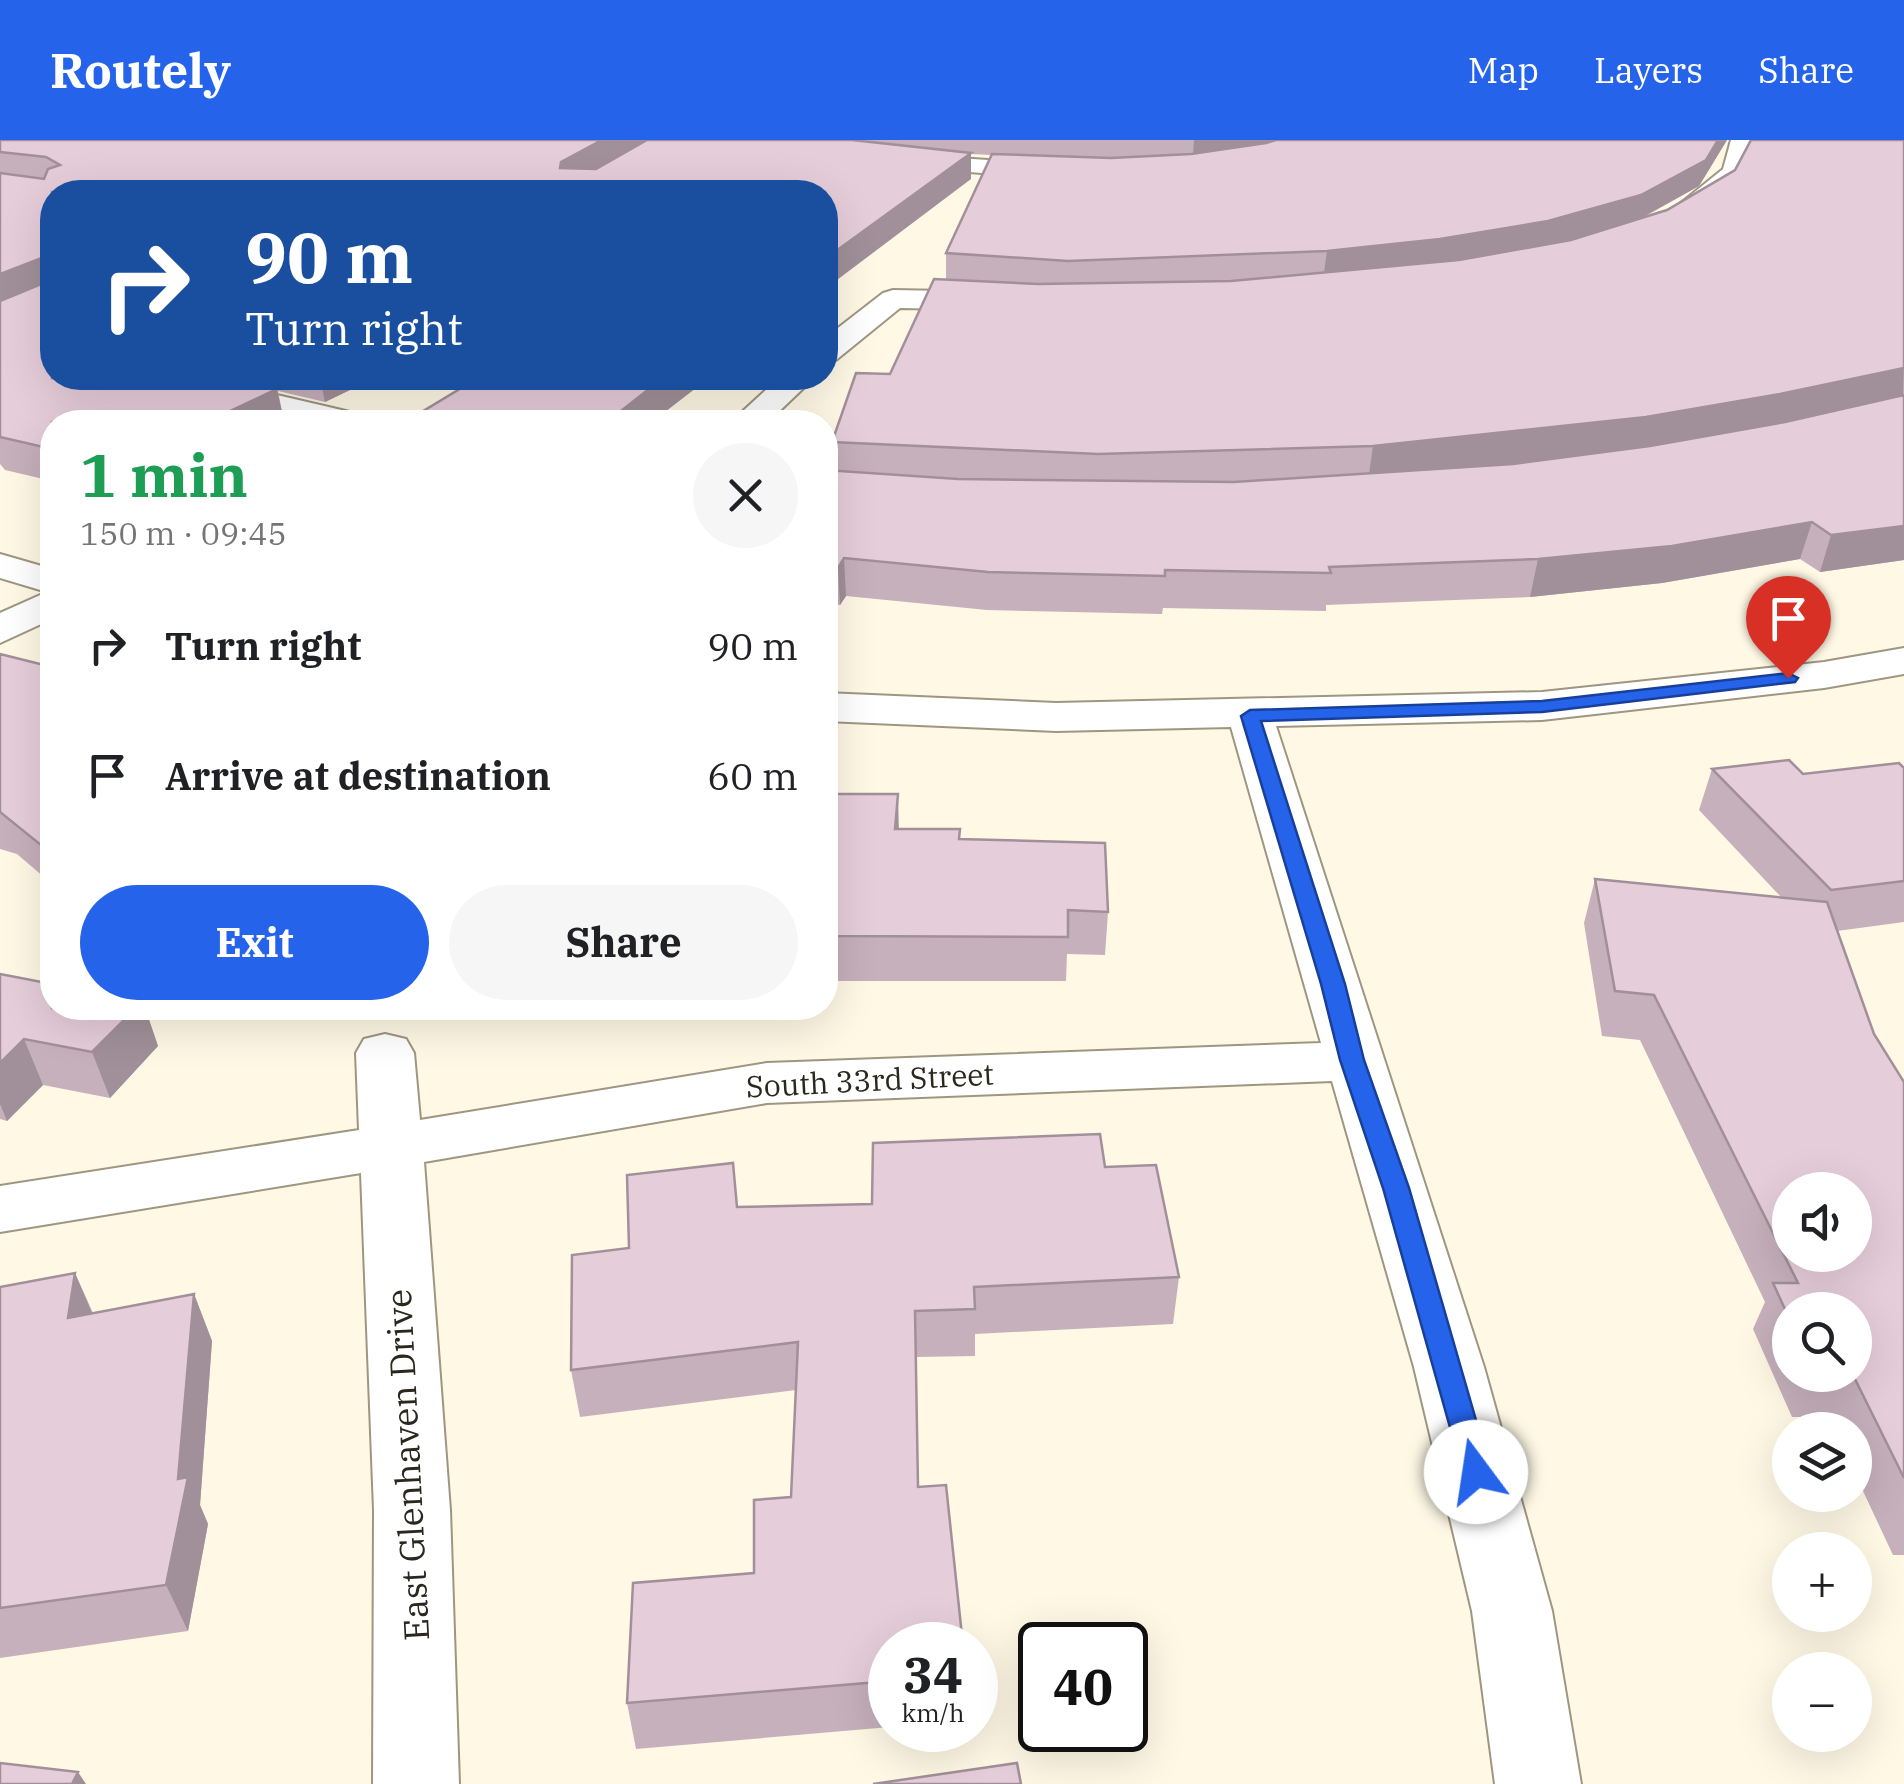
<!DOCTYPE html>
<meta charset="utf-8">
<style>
:root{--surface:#fff;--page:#f6f6f6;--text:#202124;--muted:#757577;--accent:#2563eb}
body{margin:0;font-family:"IBM Plex Serif",serif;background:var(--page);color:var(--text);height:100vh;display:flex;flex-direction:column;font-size:38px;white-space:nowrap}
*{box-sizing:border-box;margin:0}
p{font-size:32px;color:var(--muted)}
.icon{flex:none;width:55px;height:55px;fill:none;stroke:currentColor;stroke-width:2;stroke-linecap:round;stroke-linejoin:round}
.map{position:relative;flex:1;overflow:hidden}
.details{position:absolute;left:40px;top:270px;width:798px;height:610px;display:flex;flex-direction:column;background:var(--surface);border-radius:40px;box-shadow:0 10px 40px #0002}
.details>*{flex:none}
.top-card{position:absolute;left:40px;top:40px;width:798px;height:210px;border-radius:40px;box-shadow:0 10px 40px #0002;background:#1a4fa0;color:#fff;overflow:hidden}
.controls{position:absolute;left:1772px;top:1032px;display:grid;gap:20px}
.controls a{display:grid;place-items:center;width:100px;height:100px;border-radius:50%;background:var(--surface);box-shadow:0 10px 40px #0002;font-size:50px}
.speed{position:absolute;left:868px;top:1482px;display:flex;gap:20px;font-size:50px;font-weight:700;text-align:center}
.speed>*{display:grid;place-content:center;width:130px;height:130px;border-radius:50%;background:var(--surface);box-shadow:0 10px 40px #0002;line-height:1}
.speed small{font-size:25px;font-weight:400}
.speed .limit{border:5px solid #111;border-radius:15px;background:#fff;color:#111}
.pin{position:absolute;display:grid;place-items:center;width:85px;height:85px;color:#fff;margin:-102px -42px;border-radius:50% 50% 50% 0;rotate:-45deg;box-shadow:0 0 10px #0007}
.pin .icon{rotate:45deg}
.me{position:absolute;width:110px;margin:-55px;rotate:346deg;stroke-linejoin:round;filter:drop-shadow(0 0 8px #0008)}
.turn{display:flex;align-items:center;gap:35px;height:210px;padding:0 40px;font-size:45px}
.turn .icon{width:130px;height:130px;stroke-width:2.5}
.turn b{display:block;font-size:70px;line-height:85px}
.round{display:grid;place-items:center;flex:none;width:105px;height:105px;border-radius:52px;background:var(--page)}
.headline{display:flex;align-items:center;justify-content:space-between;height:170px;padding:0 40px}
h1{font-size:60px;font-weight:700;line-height:75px;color:#1e9e55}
.action{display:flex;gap:20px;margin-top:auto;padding:20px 40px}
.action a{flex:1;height:115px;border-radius:60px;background:var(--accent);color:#fff;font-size:40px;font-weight:700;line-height:115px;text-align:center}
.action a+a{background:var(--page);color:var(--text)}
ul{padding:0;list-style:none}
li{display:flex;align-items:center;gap:30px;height:130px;padding:0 40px}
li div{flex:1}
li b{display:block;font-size:38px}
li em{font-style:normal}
header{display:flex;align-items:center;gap:60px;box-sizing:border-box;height:140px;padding:0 50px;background:var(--accent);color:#fff}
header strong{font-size:48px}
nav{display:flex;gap:55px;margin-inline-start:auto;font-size:35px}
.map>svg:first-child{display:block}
</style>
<header>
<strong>Routely</strong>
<nav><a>Map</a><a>Layers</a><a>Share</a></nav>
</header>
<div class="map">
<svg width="1904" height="1644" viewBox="0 0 1904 1644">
<rect width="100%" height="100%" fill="#fff8e5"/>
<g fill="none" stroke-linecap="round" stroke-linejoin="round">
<!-- minor casing -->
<g stroke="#9e9680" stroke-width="4">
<path id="minor" d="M 1731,0 L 1755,0 C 1753,32 1717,82 1681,73 L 1677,68 L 1681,63 L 1723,29 Z
M 898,14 L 1061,25 L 1073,32 L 1061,39 L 890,26 L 886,21 L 890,16 Z
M 893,150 L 1002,152 L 1012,155 L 1017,161 L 1012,167 L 1002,170 L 900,168 L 836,220 L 825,222 L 825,198 L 883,153 Z
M 227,238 L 264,238 L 260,244 L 277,255 L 363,275 L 368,282 C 324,285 251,285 223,244 Z
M 779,238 L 814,238 L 768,282 L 731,282 Z
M 0,414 L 52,429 L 52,479 L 0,503 L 0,473 L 47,452 L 0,438 Z
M 1904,508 L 1904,534 L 1824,548 L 1542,580 L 1276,586 L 1484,1227 L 1552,1471 L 1581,1644 L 1495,1644 L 1472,1471 L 1414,1227 L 1332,941 L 767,963 L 424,1022 L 450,1370 L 459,1644 L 373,1644 L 374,1370 L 361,1033 L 0,1092 L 0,1046 L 359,990 L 356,913 L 364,899 L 385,894 L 406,899 L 414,913 L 420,980 L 767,923 L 1321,903 L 1231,587 L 1056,591 L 825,581 L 825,553 L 1056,563 L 1542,552 L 1824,522 Z"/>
</g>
<!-- minor -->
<use href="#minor" fill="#fff" fill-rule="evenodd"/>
</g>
<!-- wall -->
<path fill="#c6b0bb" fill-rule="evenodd" d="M 0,0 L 1727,0 L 1699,46 L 1642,78 L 1904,0 L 1904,420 L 1820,432 L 1800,419 L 1662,443 L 1530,457 L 1326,465 L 1326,471 L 1163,468 L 1162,474 L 987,470 L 846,456 L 840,465 L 825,464 L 825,330 L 833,330 L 832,302 L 890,234 L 946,139 L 946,113 L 991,15 L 971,14 L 971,39 L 825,52 L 52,238 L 272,248 L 265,243 L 264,238 L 375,238 L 325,262 L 278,251 L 284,282 L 52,282 L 52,341 L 5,330 L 0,324 Z
M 0,514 L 52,527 L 52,744 L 17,714 L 0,709 Z
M 1904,628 L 1904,782 L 1837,791 L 1874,894 L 1904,942 L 1904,1415 L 1893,1415 L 1855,1334 L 1855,1290 L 1834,1290 L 1828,1277 L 1792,1277 L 1753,1189 L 1765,1162 L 1640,900 L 1602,896 L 1584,783 L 1595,739 L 1781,757 L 1699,670 L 1712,629 L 1803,634 ZM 1790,1170 L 1855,1235 L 1790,1235 Z
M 825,668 L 899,689 L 959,699 L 1108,772 L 1105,815 L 1067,814 L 1066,841 L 825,841 Z
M 0,834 L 52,868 L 145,868 L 158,906 L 110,958 L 43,945 L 7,981 L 0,979 Z
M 1105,1027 L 1179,1137 L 1173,1184 L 975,1194 L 975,1216 L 916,1217 L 890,1505 L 890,1587 L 636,1609 L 627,1563 L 754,1433 L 791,1357 L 796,1250 L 580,1277 L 571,1230 L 629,1108 L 738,1067 L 872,1064 Z
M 75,1133 L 93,1173 L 194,1154 L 212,1201 L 200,1365 L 208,1384 L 188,1491 L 0,1518 L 0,1147 Z"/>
<!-- shaded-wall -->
<path fill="#a19099" d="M 602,0 L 649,0 L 564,49 L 560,28 L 561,22 Z
M 1194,0 L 1314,0 L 1193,16 Z
M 1718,0 L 1727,0 L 1699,46 L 1634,82 L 1543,109 L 1323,140 L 1327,111 Z
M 971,13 L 971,39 L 825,149 L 825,119 Z
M 44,117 L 52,147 L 0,168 L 0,134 Z
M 1904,223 L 1903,258 L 1637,311 L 1368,341 L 1373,306 Z
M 320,238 L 375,238 L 325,262 Z
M 663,238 L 709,238 L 652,282 L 607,282 Z
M 277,249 L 284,282 L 207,282 Z
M 1812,382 L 1800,419 L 1662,443 L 1530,457 L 1538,419 Z
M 1904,386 L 1904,420 L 1820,432 L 1831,395 Z
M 844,418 L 846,456 L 840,465 L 838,428 Z
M 898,654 L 899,696 L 895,689 Z
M 136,868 L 145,868 L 158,906 L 110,958 L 92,912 Z
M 24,899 L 43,945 L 7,981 L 0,964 L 0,923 Z
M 75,1133 L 95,1180 L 68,1178 Z
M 194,1154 L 212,1201 L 200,1365 L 208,1384 L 188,1491 L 166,1445 L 178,1339 Z
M 78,1632 L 86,1644 L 72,1644 Z"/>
<!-- building -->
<path fill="#e6cdda" stroke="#a19099" stroke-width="2.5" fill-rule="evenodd" d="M 0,0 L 602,0 L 561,22 L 560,28 L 596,29 L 647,0 L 852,0 L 971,13 L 825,119 L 825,52 L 52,52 L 52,238 L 241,238 L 277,249 L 207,282 L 52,282 L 52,309 L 0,297 L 0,161 L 44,143 L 44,117 L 0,134 L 0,33 L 44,39 L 48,29 L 60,25 L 46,17 L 0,12 Z
M 1276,0 L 1718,0 L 1706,20 L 1641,55 L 1548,81 L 1440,99 L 1327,111 L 1068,121 L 946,113 L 992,14 L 1111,18 L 1191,14 L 1266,3 Z
M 1751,0 L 1904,0 L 1904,228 L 1780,254 L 1646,277 L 1373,306 L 1098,314 L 832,302 L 856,233 L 890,234 L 934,139 L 1038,144 L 1231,141 L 1459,120 L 1571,100 L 1667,70 L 1735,30 Z
M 478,238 L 663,238 L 607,282 L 405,282 Z
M 1904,255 L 1904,386 L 1831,395 L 1812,382 L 1672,406 L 1538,419 L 1329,427 L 1331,433 L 1165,430 L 1165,436 L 988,432 L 844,418 L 838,428 L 825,426 L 825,330 L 958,339 L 1234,342 L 1513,324 L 1650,306 L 1785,282 Z
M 0,514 L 52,527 L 52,597 L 49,599 L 52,601 L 52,714 L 0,672 Z
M 1789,620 L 1803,634 L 1899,623 L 1904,628 L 1904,741 L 1831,750 L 1712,629 Z
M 827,654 L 898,654 L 895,689 L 960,689 L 959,699 L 1105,703 L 1108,772 L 1068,770 L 1068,797 L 825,796 L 825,668 Z
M 1595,739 L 1827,762 L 1874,894 L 1904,942 L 1904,1338 L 1853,1235 L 1855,1235 L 1855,1170 L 1790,1170 L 1790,1180 L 1773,1143 L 1798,1143 L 1654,855 L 1615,851 ZM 1790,1050 L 1855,1050 L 1855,1115 L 1790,1115 Z
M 0,834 L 52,844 L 52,868 L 136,868 L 92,912 L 24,899 L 0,923 Z
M 1100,994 L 1105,1027 L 1156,1025 L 1179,1137 L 974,1147 L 975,1169 L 915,1171 L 918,1347 L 946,1345 L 963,1505 L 890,1505 L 890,1541 L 627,1563 L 633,1443 L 754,1433 L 754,1360 L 791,1357 L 798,1202 L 571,1230 L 572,1115 L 629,1108 L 627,1035 L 733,1023 L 737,1067 L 872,1064 L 873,1003 Z
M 75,1133 L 68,1178 L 194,1154 L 178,1339 L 188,1337 L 166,1445 L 0,1468 L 0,1147 Z
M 0,1623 L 78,1632 L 72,1644 L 0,1644 Z
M 1017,1623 L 1021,1644 L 873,1644 Z"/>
<!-- route -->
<path fill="#2563eb" stroke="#184099" stroke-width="2.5" d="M 1788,533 L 1798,538 L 1795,542 L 1542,572 L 1261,581 L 1345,844 L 1364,920 L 1409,1048 L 1491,1332 L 1486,1341 L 1476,1344 L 1465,1341 L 1383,1048 L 1340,920 L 1321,844 L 1241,576 L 1250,570 L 1542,561 Z"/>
<g text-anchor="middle" stroke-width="9" stroke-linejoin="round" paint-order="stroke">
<!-- street labels -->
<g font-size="30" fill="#2a271e" stroke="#fff">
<text transform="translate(870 941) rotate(-3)" y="10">South 33rd Street</text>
</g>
<!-- near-street labels -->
<g font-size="35" fill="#2a271e" stroke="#fff">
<text transform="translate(408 1325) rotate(-93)" y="12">East Glenhaven Drive</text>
</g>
</g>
</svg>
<div class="controls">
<a><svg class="icon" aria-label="sound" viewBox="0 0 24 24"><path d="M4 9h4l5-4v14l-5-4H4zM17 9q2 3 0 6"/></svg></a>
<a><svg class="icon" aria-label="search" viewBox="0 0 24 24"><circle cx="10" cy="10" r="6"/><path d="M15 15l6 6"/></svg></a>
<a><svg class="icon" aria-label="layers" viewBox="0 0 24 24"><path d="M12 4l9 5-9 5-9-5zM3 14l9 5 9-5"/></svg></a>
<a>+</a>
<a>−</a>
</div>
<div class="speed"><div>34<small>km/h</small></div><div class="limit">40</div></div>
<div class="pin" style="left:1788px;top:538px;background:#d93025"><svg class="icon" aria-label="arrive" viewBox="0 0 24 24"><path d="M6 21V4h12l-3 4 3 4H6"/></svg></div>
<svg class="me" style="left:1476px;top:1332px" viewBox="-20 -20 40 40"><circle r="19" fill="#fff"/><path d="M0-13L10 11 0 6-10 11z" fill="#2563eb"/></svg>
<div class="top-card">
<div class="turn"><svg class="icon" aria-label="right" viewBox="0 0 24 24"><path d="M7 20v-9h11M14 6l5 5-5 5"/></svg><div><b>90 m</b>Turn right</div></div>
</div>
<section class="details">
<div class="headline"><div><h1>1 min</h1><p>150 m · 09:45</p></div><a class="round"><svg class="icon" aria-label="close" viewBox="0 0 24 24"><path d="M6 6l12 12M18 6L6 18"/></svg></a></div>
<ul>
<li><svg class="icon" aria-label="right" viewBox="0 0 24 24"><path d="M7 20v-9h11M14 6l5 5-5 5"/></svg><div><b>Turn right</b></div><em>90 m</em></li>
<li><svg class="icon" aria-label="arrive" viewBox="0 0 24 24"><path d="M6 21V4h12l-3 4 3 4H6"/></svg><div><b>Arrive at destination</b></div><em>60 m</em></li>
</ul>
<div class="action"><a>Exit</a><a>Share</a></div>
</section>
</div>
